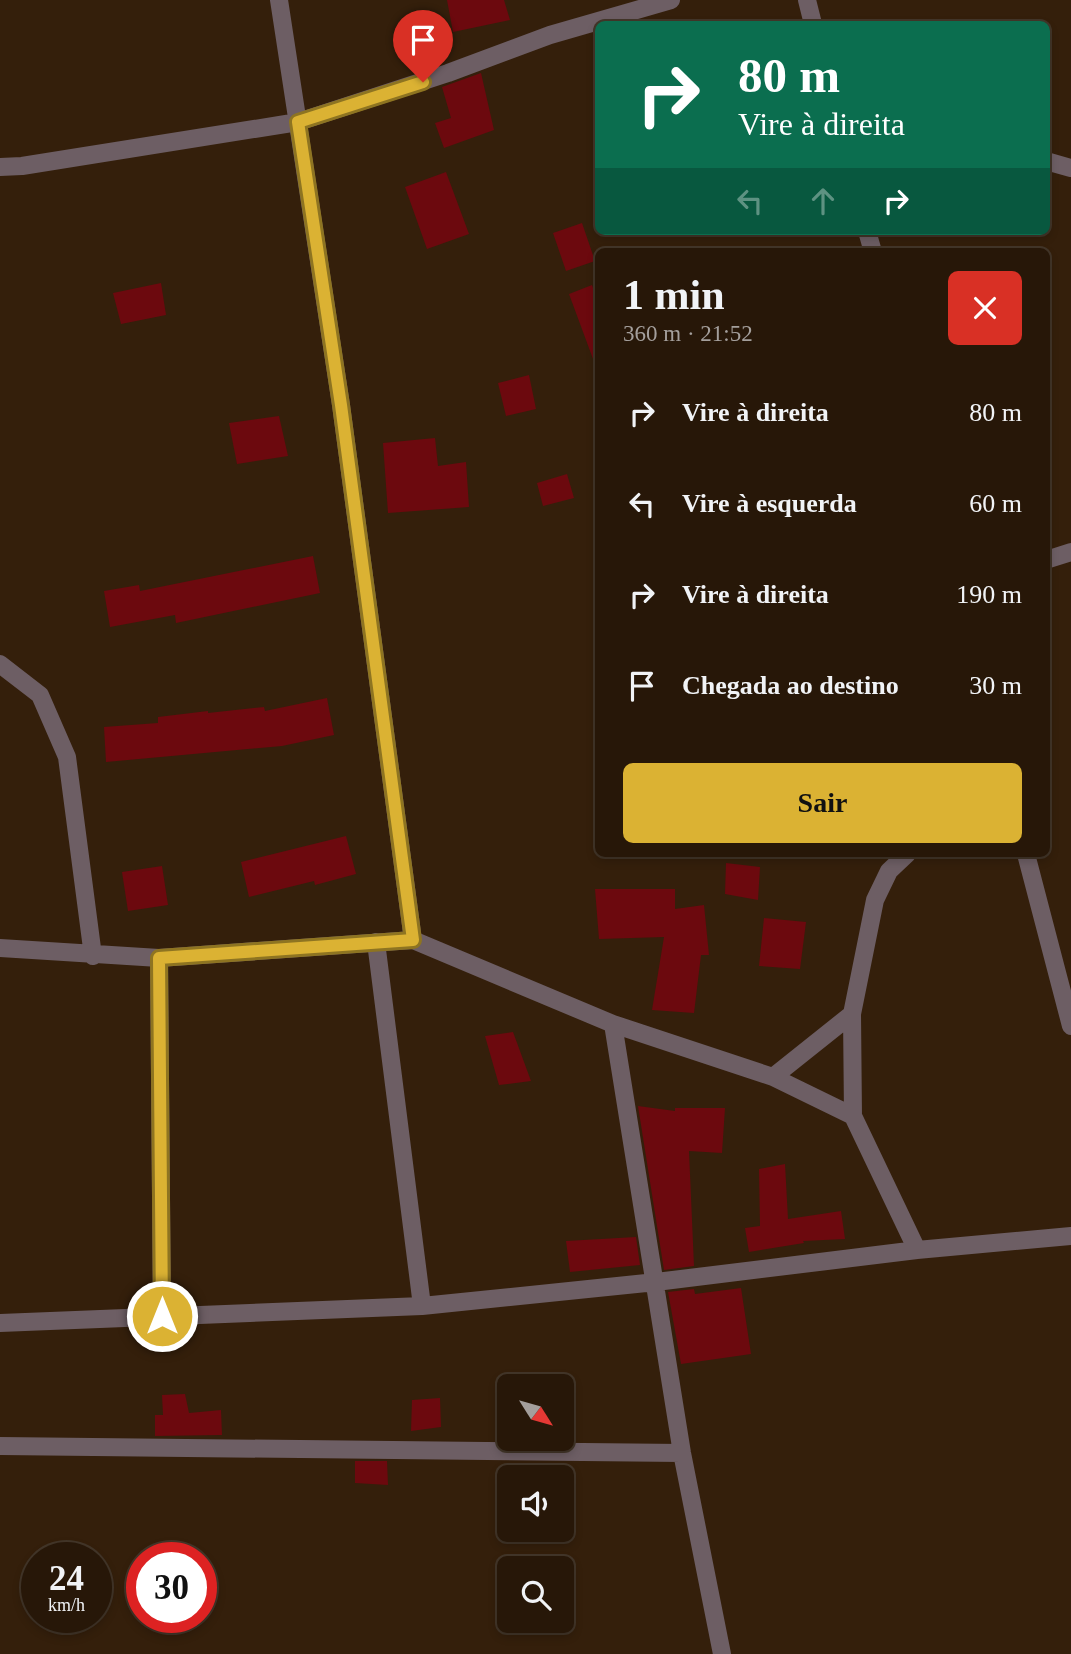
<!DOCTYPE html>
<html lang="pt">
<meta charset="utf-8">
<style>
:root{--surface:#271708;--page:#332416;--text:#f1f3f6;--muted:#a49f9c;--line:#433629;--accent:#dbb233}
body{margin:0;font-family:"Times New Roman",serif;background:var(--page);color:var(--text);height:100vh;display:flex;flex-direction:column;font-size:26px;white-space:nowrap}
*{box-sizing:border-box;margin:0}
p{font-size:23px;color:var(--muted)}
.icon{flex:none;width:38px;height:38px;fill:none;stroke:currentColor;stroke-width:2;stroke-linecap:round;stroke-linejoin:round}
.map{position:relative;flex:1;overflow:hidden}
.side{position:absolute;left:595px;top:248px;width:455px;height:609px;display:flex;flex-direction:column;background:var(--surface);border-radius:10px;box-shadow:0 4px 10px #0003,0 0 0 2px var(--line)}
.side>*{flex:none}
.top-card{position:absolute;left:595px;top:21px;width:455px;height:214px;border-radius:10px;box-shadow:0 4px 10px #0003,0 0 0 2px var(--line);background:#0b6e4f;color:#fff;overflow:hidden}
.needle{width:46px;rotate:127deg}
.fabs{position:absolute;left:497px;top:1374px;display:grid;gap:14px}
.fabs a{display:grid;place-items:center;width:77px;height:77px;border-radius:10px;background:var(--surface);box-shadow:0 4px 10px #0003,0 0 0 2px var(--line);font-size:35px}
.speed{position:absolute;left:21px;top:1542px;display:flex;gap:14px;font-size:35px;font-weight:700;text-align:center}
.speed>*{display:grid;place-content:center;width:91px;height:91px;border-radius:50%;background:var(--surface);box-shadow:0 4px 10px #0003,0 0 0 2px var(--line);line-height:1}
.speed small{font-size:18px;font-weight:400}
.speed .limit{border:10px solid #d22;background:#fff;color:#111}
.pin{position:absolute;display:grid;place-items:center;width:60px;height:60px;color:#fff;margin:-72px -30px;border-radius:50% 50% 50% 0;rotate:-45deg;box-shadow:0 0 7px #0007}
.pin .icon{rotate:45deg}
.me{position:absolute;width:77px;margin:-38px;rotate:0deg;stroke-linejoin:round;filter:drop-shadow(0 0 5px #0008)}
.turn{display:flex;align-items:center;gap:24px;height:147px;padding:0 28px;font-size:32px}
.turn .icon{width:91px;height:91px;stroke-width:2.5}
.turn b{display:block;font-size:49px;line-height:60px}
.lanes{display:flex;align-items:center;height:66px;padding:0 28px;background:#0003;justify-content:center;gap:35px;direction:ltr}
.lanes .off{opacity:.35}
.round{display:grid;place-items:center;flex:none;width:74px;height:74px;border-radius:10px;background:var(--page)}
.head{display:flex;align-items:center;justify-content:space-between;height:119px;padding:0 28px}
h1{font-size:42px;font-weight:800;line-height:52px}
.action{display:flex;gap:14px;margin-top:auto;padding:14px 28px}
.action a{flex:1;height:80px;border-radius:10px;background:var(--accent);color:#111;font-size:28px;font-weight:800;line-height:80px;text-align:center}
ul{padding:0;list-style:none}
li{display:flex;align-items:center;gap:21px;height:91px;padding:0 28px}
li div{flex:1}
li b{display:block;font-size:26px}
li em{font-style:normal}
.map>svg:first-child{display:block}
</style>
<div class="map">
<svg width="1071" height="1654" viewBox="0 0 1071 1654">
<rect width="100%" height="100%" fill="#341f0b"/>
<!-- building -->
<path fill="#6c090e" d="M 447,0 L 504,0 L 510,20 L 453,32 Z
M 481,73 L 494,130 L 444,148 L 435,123 L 451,118 L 442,87 Z
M 446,172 L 469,234 L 427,249 L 405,187 Z
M 582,223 L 595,261 L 566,271 L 553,233 Z
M 161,283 L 166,315 L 121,324 L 113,293 Z
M 592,285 L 598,303 L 598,367 L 596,367 L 569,294 Z
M 529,375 L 536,409 L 506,416 L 498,383 Z
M 279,416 L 288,456 L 237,464 L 229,423 Z
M 435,438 L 438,466 L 466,462 L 469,507 L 388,513 L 383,443 Z
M 567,474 L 574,498 L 543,506 L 537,483 Z
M 313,556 L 320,593 L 176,623 L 175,615 L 110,627 L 104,591 L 139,585 L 140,591 Z
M 327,698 L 334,735 L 282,746 L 106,762 L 104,727 L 158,723 L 158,717 L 208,711 L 208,713 L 264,707 L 265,711 Z
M 346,836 L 356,874 L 315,885 L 314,881 L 249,897 L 241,862 Z
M 726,863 L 760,867 L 758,900 L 725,894 Z
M 162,866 L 168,905 L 128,911 L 122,872 Z
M 595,889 L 675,889 L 675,909 L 704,905 L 709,955 L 701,955 L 694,1013 L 652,1010 L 664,937 L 599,939 Z
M 764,918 L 806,922 L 800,969 L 759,966 Z
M 513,1032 L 531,1081 L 499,1085 L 485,1036 Z
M 638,1106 L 675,1111 L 675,1108 L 725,1108 L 722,1153 L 689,1151 L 694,1266 L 664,1270 Z
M 785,1164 L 788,1219 L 841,1211 L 845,1239 L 803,1241 L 804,1243 L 749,1252 L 745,1228 L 760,1226 L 759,1169 Z
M 636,1237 L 640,1265 L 570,1272 L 566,1241 Z
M 741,1288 L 751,1354 L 681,1364 L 668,1292 L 694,1289 L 695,1294 Z
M 185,1394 L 189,1413 L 221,1410 L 222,1435 L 155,1436 L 155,1415 L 163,1415 L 162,1395 Z
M 440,1398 L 441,1427 L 411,1431 L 412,1400 Z
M 355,1461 L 387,1461 L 388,1485 L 355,1483 Z"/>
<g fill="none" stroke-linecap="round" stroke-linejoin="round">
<!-- minor -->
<path stroke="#6d5e64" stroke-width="18" d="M 279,0 L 341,405 L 413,940
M 807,0 L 813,24
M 1046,161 L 1071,168
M 0,167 L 22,166 L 298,122 L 448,73 L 550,35 L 671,0
M 867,231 L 873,252
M 1046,560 L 1071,552
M 0,664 L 40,695 L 67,757 L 93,956
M 1026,854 L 1071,1026
M 376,942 L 422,1306
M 0,948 L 159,958 L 413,940 L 613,1024 L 773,1077 L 853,1116 L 917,1250
M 159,958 L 162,1316
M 613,1024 L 682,1453 L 722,1654
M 773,1077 L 852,1014
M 853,1116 L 852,1014 L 875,900 L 889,871 L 907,854
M 0,1323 L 422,1306 L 656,1282 L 917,1250 L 1071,1236
M 0,1446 L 682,1453"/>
</g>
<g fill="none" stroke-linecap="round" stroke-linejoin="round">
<!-- route casing -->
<g stroke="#8e7421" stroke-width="18">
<path id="route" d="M 162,1316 L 159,958 L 413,940 L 341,405 L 298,122 L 423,82"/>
</g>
<!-- route -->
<use href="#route" stroke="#dbb233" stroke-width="12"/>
</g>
</svg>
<div class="fabs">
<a><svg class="needle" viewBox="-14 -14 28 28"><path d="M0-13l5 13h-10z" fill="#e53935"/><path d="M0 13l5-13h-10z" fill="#a49f9c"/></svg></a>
<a><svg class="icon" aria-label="sound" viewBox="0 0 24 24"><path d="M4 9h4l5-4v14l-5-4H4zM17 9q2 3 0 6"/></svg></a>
<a><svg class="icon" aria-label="search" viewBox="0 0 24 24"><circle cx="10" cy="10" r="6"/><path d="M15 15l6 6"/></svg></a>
</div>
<div class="speed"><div>24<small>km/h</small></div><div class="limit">30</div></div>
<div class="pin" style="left:423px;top:82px;background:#d93025"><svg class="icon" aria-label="arrive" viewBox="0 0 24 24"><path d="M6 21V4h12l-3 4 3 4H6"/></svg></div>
<svg class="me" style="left:162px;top:1316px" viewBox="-20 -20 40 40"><circle r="17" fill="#dbb233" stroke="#fff" stroke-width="3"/><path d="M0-11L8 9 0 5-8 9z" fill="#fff"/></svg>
<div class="top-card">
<div class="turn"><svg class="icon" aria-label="right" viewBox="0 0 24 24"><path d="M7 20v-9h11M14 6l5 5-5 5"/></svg><div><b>80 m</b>Vire à direita</div></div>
<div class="lanes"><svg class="icon off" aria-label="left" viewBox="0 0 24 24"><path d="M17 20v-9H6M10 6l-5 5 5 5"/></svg><svg class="icon off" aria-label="ahead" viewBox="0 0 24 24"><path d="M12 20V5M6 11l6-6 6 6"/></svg><svg class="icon" aria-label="right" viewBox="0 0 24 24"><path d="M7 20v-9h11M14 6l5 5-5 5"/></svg></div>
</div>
<section class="side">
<div class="head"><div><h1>1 min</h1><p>360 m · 21:52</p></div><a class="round" style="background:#d93025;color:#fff"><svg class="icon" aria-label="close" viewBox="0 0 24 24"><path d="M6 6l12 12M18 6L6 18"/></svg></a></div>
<ul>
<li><svg class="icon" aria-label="right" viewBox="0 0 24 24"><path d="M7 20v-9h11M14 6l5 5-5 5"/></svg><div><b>Vire à direita</b></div><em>80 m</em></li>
<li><svg class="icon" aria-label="left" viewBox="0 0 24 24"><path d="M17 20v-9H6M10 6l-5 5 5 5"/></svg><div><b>Vire à esquerda</b></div><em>60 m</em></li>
<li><svg class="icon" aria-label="right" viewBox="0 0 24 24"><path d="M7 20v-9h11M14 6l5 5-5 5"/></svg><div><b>Vire à direita</b></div><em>190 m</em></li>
<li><svg class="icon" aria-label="arrive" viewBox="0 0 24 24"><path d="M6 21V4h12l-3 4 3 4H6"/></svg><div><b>Chegada ao destino</b></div><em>30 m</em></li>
</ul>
<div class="action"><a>Sair</a></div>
</section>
</div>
